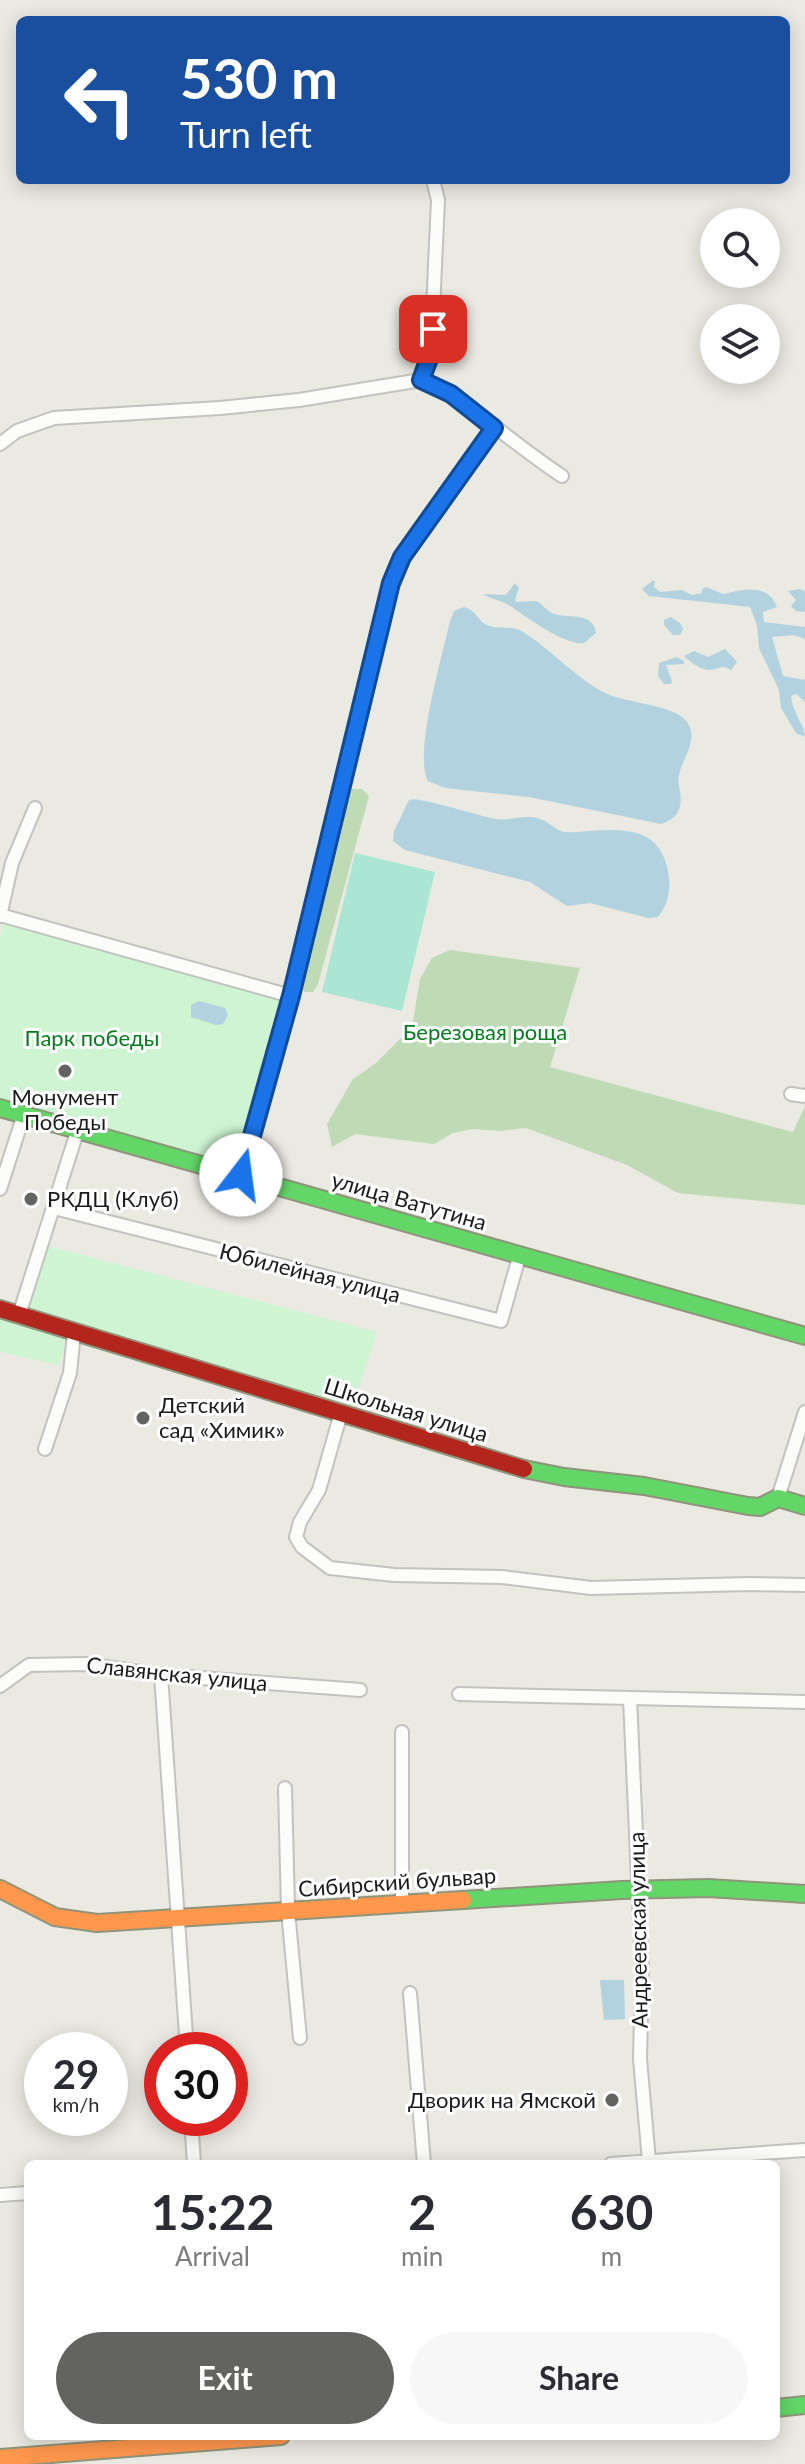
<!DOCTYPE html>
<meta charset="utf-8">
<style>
:root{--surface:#fff;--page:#f7f7f7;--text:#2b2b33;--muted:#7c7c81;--accent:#636361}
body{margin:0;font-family:Lato,sans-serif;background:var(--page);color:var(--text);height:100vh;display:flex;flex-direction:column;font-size:30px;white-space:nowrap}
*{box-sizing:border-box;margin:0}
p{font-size:26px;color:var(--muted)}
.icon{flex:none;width:44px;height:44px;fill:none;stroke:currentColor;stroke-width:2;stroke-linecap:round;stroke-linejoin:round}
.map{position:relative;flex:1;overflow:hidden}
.drawer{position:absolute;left:24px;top:2160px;width:756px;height:280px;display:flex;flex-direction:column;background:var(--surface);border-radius:12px;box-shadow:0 4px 20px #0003}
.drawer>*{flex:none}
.banner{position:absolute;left:16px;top:16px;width:774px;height:168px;border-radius:12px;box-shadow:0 4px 20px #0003;background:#1a4fa0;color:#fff;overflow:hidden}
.buttons{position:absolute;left:700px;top:208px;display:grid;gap:16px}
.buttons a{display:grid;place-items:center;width:80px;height:80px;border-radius:50%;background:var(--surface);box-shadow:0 4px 20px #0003;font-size:40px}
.speed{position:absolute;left:24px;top:2032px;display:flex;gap:16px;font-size:40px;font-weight:700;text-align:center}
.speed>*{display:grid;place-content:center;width:104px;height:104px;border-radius:50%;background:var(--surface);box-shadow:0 4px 20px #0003;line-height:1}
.speed small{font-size:20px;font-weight:400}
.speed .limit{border:12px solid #d22;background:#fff;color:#111}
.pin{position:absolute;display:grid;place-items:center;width:68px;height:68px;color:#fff;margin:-34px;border-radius:16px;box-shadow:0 4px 12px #0006}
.me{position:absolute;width:88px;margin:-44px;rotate:15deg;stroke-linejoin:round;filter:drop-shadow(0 0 6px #0008)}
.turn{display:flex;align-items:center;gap:28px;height:168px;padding:0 32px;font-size:36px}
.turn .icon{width:104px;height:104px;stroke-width:2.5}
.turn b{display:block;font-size:56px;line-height:68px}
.eta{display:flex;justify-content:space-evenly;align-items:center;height:136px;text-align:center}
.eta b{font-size:48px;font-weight:700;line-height:56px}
.button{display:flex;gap:16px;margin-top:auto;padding:16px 32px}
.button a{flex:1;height:92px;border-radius:48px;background:var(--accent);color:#fff;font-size:32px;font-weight:700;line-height:92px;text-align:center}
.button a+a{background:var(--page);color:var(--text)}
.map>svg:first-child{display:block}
</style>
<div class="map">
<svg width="805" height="2464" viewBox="0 0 805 2464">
<rect width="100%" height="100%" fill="#eae9e2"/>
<!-- forest -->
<path fill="#bfdbb5" d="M 350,789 L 362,789 L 369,796 L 318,984 L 313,992 L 305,992 L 300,987 Z
M 450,950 L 580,968 L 550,1067 L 793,1132 L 805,1106 L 805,1205 L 678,1193 L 627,1165 L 526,1128 L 500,1131 L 472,1129 L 453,1133 L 434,1144 L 355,1134 L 332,1147 L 327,1124 L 353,1079 L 376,1063 L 412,1027 L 420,979 L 432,958 Z"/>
<!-- park -->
<path fill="#cef4d2" d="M 4,921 L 285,999 L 232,1165 L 0,1104 L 0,936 Z
M 44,1245 L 377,1332 L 351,1412 L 21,1314 Z
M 0,1317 L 65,1334 L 64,1352 L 58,1365 L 0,1352 Z"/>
<!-- pitch -->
<path fill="#aae6d3" d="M 355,853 L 435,872 L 402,1011 L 322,992 Z"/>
<!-- water -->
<path fill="#b3d2e0" d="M 652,581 L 655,581 L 654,587 L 660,592 L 682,590 L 692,595 L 702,593 L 702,589 L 706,587 L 723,594 C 743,589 768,583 777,607 L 763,612 L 764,622 L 805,627 L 805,639 L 794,635 L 772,637 L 783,676 L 805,680 L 805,702 L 796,694 L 791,696 C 793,714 805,725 805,737 L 796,733 L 781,708 L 779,690 L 759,648 L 757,625 L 750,607 L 649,596 L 642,589 Z
M 515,583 L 519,588 L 515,600 L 517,602 L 536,601 C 543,604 545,610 552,613 C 567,620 593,610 596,633 L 584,643 C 566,646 527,618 512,607 C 504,601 492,600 483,594 L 506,595 Z
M 799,589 L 805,591 L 805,612 L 796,611 L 791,606 L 796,600 L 788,591 Z
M 464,607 C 477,611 477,620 487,625 C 498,630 513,625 523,632 C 552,650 576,679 607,694 C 627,703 675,705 687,722 C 702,743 674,765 679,786 C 683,804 681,818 661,824 L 529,797 L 445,788 L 428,781 C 413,755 443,653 450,621 L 454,611 Z
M 671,617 L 680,623 L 683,629 L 680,635 L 673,635 L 664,625 L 664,620 Z
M 725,649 L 737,662 L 731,670 C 721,664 721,669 710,670 C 701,670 690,662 684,656 L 694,651 L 708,657 Z
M 677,657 L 684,661 L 684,664 L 666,665 L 672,681 L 671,684 L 664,684 L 658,676 L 659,663 Z
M 414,799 C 440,803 466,812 491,818 C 508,823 523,813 540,819 C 548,821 553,828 561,831 C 570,834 582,831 591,831 C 627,828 660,829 668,871 C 671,888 669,903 658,917 L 648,918 L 590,903 L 567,906 L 530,882 L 405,850 L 393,841 L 394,831 L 409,800 Z
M 199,1001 L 225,1008 L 228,1015 L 223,1024 L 216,1025 L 191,1017 L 191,1005 Z
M 600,1980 L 624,1980 L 625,2019 L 604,2020 Z"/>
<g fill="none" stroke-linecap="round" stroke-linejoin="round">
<!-- street casing -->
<g stroke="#c2c2bf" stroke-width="16">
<path id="street" d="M 433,180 L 438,200 L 431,353 L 421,380 C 473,404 514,445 562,476
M 0,444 L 17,431 L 54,418 L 220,408 L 299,400 L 421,380
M 0,915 L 291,996
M 0,916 L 12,863 L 35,808
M 791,1094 L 805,1096
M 241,1175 L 291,996 L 391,583 L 402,557 L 494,428
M 0,1189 L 24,1114
M 54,1208 L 501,1321 L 519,1257
M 19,1315 L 78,1129
M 341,1413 L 319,1490 L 300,1522 L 296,1537 L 302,1547 L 330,1568 L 394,1575 L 502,1577 L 591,1588 L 749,1584 L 805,1585
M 45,1449 L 70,1373 L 74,1333
M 778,1498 L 805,1412
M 161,1675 L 187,2050
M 0,1686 L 29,1665 L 86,1664 L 161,1675 L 360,1690
M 459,1694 L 805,1702
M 630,1698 L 642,1970 L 640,2059 L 649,2161
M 402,1732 L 402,1903
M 285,1788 L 288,1911 L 300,2038
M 410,1993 L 424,2164
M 191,2118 L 194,2164
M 611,2164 L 805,2150
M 0,2195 L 28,2193"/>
</g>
<!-- fast casing -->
<g stroke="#8f947b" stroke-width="20">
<path id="fast" d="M 0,1108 L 805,1336
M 524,1469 L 564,1477 L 644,1486 L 748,1506 L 760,1507 L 778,1498 L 805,1506
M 463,1900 L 622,1890 L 708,1888 L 805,1894
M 776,2408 L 805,2405"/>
</g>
<!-- slow casing -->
<g stroke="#8f947b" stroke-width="20">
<path id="slow" d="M 0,1889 L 55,1917 L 97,1923 L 463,1900
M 0,2458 L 281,2436"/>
</g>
<!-- jam casing -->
<g stroke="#8f947b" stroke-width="20">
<path id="jam" d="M 0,1309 L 524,1469"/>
</g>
<!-- street -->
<use href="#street" stroke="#fcfcfb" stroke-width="12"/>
<!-- fast -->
<use href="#fast" stroke="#63d668" stroke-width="16"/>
<!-- slow -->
<use href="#slow" stroke="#ff974d" stroke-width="16"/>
<!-- jam -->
<use href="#jam" stroke="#b3261e" stroke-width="16"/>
</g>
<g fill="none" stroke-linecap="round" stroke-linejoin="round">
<!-- route casing -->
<g stroke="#114b97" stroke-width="20">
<path id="route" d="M 241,1175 L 291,996 L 391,583 L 402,557 L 494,428 L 451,394 L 421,380 L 431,353 L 433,329"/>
</g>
<!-- route -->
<use href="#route" stroke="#1a73e8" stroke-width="14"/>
</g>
<!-- markers -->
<g fill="#636361" stroke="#fff" stroke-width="3">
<circle cx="65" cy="1071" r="8"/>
<circle cx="31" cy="1199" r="8"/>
<circle cx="143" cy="1418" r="8"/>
<circle cx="612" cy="2100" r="8"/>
</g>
<g text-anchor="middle" stroke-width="6" stroke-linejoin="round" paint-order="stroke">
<!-- park labels -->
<g font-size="22" fill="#037e1c" stroke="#fff">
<text x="485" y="1040">Березовая роща</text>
<text x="92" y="1046">Парк победы</text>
</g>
<!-- poi labels -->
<g font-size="22" fill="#1b1b1b" stroke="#fff" text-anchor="start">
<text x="65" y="1105" text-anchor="middle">Монумент<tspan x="65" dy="25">Победы</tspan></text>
<text x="47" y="1207">РКДЦ (Клуб)</text>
<text x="159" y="1413">Детский<tspan x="159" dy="25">сад «Химик»</tspan></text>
<text x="596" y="2108" text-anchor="end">Дворик на Ямской</text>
</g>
<!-- street labels -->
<g font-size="22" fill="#1b1b1b" stroke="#fff">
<text transform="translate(409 1201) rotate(16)" y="8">улица Ватутина</text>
<text transform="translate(310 1273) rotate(14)" y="8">Юбилейная улица</text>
<text transform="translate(406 1410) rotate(17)" y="8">Школьная улица</text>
<text transform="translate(177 1674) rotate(6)" y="8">Славянская улица</text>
<text transform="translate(397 1882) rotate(-4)" y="8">Сибирский бульвар</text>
<text transform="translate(638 1930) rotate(-91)" y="8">Андреевская улица</text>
</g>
</g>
</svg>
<div class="buttons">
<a><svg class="icon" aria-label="search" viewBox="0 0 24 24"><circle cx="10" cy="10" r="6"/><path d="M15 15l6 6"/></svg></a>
<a><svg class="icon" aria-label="layers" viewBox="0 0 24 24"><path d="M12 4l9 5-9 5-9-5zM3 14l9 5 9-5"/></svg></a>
</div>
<div class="speed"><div>29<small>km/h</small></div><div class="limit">30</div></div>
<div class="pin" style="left:433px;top:329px;background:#d93025"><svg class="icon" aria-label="arrive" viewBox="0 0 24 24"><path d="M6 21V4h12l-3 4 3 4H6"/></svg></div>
<svg class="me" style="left:241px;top:1175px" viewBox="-20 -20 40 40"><circle r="19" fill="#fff"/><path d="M0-13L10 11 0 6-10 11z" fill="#1a73e8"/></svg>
<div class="banner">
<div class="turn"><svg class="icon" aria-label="left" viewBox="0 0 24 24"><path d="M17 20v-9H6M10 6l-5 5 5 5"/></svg><div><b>530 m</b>Turn left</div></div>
</div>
<section class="drawer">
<div class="eta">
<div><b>15:22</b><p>Arrival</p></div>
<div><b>2</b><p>min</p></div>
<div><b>630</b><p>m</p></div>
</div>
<div class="button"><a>Exit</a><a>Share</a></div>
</section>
</div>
